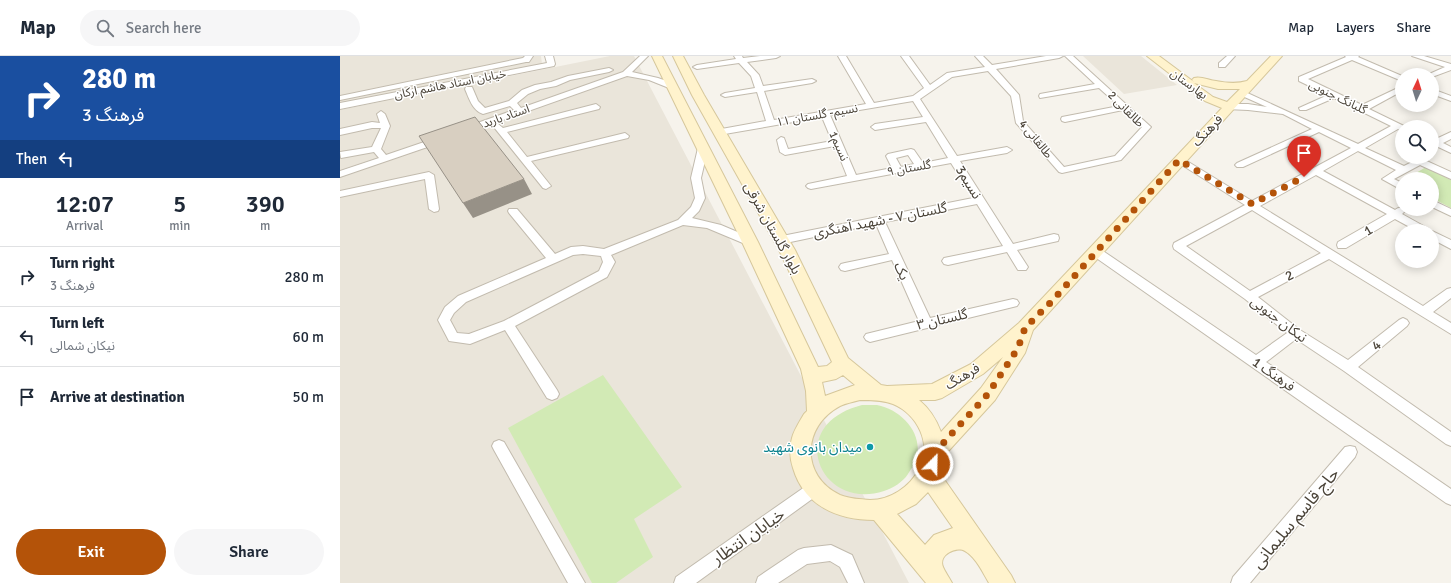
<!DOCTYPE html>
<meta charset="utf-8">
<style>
:root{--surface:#fff;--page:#f6f6f7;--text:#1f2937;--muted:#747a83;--line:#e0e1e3;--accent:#b45309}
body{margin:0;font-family:Signika,"Noto Sans Arabic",sans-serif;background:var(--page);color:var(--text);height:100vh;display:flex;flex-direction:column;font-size:15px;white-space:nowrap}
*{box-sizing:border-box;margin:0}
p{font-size:13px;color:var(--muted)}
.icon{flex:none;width:22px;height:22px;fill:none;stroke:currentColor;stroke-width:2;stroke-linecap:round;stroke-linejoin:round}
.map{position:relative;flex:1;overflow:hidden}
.details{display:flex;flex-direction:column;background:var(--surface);width:340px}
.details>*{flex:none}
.hud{background:#1a4fa0;color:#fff;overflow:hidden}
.needle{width:26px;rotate:4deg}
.controls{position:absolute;left:1055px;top:12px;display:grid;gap:8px}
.controls a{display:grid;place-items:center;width:44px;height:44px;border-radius:50%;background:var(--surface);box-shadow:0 2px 10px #0003;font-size:20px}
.pin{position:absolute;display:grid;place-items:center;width:34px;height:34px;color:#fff;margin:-41px -17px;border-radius:50% 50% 50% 0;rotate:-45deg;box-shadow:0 0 4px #0007}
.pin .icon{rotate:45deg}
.me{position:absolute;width:44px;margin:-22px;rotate:23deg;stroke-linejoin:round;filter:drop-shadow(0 0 3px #0008)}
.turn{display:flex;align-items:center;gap:14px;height:84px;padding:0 16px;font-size:18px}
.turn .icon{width:52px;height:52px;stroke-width:2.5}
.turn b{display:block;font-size:28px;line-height:34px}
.then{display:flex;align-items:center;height:38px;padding:0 16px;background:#0003;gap:8px;font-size:15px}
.eta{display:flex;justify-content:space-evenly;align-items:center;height:68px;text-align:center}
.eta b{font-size:24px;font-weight:600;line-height:28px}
.cta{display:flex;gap:8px;margin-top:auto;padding:8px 16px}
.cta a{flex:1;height:46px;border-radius:24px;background:var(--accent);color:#fff;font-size:16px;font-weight:600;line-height:46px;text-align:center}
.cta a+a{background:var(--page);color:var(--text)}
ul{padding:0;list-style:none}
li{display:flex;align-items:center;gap:12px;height:60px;padding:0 16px;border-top:1px solid var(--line)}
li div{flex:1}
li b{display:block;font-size:15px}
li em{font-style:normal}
header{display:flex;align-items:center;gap:24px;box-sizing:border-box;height:56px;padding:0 20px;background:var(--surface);border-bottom:1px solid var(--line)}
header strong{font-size:19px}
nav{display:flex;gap:22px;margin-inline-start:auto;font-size:14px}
.search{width:280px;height:36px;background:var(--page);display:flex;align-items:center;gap:10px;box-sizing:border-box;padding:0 14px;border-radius:22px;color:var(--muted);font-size:15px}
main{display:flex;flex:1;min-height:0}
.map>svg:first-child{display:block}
</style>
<header>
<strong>Map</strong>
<div class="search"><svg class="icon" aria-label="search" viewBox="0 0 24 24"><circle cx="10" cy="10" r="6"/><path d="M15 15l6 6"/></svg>Search here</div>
<nav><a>Map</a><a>Layers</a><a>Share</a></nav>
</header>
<main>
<section class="details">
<div class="hud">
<div class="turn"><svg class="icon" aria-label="right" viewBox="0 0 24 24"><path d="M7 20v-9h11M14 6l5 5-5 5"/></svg><div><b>280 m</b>فرهنگ 3</div></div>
<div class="then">Then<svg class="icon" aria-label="left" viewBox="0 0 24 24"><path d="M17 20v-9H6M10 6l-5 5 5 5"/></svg></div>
</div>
<div class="eta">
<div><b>12:07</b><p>Arrival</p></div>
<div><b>5</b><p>min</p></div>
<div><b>390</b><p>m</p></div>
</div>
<ul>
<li><svg class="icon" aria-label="right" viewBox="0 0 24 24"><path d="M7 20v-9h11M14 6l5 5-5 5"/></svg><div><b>Turn right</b><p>فرهنگ 3</p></div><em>280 m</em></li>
<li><svg class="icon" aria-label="left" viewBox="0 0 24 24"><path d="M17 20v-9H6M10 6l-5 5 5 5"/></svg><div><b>Turn left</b><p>نیکان شمالی</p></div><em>60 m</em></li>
<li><svg class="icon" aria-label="arrive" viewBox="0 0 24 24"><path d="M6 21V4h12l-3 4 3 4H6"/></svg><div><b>Arrive at destination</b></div><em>50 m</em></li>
</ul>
<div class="cta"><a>Exit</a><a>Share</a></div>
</section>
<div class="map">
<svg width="1111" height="527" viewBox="0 0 1111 527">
<rect width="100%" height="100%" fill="#f6f3ec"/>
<!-- residential -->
<path fill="#eae5da" d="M 0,0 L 201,0 L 202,8 L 0,49 Z
M 270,0 L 294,0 L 569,527 L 0,527 L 0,54 Z
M 743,0 L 801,0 L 837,29 L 784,38 Z"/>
<!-- green -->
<path fill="#d2eab5" d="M 1086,111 L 1111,124 L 1111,152 L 1092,142 L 1092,123 L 1066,123 Z
M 263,319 L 342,431 L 294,463 L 313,501 L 276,527 L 252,527 L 168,372 Z
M 522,349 C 527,349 532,349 537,349 C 563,354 586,380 575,407 C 573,411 570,414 568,418 C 563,426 553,432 544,435 C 480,456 443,369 522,349 Z"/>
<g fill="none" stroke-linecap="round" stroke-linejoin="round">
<!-- street casing -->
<g stroke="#c2bbae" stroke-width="2">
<path id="street" d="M 185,0 L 193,0 L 189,6 L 186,6 L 0,44 L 0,40 L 183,2 Z
M 205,0 L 213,0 L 215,8 L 214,10 L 0,53 L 0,47 L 207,7 Z
M 300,0 L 308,0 L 292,16 L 318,22 L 335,28 L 335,32 L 329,32 L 309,24 L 287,20 L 129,76 L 123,76 L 122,74 L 123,72 L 174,54 L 170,50 L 143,58 C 132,54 129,42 125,33 L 126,31 L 132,31 L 138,45 L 145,52 L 169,45 L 182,34 L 195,29 L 211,26 L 228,20 L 269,12 L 273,14 L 269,16 L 230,24 L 216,30 L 200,33 L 188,38 L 177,47 L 181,52 L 283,16 Z
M 394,0 L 402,0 L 403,2 L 420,0 L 440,0 L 436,2 L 407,6 L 419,19 L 423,30 L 472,23 L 476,25 L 472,27 L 424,35 L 434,64 L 526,48 L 498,0 L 506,0 L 534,47 L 573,40 L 584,32 L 561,0 L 569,0 L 590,29 L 607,17 L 645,11 L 635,0 L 643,0 L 652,9 L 706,0 L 723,0 L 719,2 L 656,13 L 679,39 L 683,65 L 724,111 L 775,100 L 802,71 L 783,54 L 725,66 L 722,65 L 721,63 L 722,61 L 779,50 L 759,32 L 700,42 L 699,40 L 700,38 L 755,28 L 725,0 L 733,0 L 811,71 L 781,104 L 722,117 L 719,116 L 676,67 L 671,40 L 648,15 L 612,21 L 580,43 L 617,100 L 667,91 L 672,94 L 667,97 L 620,105 L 673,188 L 714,178 L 718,179 L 719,182 L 718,185 L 677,194 L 688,211 L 686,214 L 678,214 L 667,196 L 608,209 L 604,208 L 602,205 L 604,202 L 663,190 L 637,148 L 545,166 L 590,262 L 673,243 L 677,244 L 679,247 L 677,250 L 673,251 L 530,286 L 526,284 L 524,281 L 526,278 L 579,265 L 552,204 L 505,215 L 501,214 L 499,211 L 501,208 L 505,207 L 549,198 L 536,168 L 441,188 L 437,187 L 436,184 L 437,181 L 633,142 L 611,107 L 471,133 L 468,132 L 466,130 L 468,128 L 507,120 L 495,90 L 445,99 L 440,96 L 437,84 L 441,81 L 444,82 L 448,93 L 492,85 L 482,61 L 379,79 L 376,78 L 375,76 L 376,74 L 426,65 L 417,36 L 385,41 L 381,39 L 385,37 L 415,32 L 411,20 L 399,7 L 357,13 L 353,11 L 357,9 L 396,3 ZM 573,45 L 583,61 L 535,68 L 531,71 L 535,74 L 586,66 L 608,102 L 583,107 L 574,94 L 571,93 L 548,98 L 546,100 L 552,112 L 516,119 L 490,59 ZM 568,99 L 574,108 L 561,111 L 556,102 Z
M 887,0 L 895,0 L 885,11 L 879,11 L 879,7 Z
M 1005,0 L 1019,0 L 1018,1 L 1062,20 L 1062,25 L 1012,4 L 968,23 L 1022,49 L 1062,30 L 1062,35 L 1029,53 L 1066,71 L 1062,71 L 1062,75 L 1058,73 L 1025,92 L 1064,110 L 1080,102 L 1111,116 L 1111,123 L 1080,109 L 1054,123 L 1062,127 L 1062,134 L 1042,123 L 1056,114 L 1018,95 L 983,115 L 1055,154 C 1059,151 1063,151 1065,155 L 1062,158 L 1089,173 L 1090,175 L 1077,175 L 1055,163 L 1006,192 L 998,192 L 997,189 L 998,186 L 1047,158 L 976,119 L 920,150 L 1083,250 L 1107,233 L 1111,232 L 1111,242 L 1093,256 L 1111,267 L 1111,278 L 989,203 L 918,241 L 960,274 L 1008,304 L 1059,264 L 1063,262 L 1067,264 L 1069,267 L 1067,270 L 1018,311 L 1111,376 L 1111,390 L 1106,388 L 1004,315 L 956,283 L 926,306 L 1111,433 L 1111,449 L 1106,447 L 752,199 L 751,196 L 752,193 L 760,193 L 916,299 L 947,277 L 905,243 L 834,193 L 833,190 L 834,187 L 905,149 L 834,104 L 836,102 L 842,102 L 912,145 L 1011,92 L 979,76 L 903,111 L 897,111 L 895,109 L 897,107 L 972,73 L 943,58 L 908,54 L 886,53 L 885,51 L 886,49 L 889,48 L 908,48 L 927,51 L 900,39 L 899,37 L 903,35 L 1018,88 L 1051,70 L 994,42 L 966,54 L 960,54 L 959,52 L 988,39 L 959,25 L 959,21 L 1006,1 ZM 912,154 L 981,197 L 910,235 L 846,190 Z
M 1072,0 L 1084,0 L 1111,8 L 1111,14 L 1092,21 L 1092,19 L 1087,19 L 1105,11 Z
M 1092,33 L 1111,40 L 1111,45 L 1092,38 Z
M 256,48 L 260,51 L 259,53 L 167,76 L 187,101 L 285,77 L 289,80 L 288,82 L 191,105 L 211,130 L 206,133 L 203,132 L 153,70 L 157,67 L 163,72 Z
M 41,55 L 45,58 L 50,70 L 41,93 L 46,99 L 96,82 L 99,81 L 103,84 L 102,86 L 0,121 L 0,115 L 39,102 L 34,96 L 1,102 L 0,96 L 32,91 L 41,72 L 32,72 L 0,79 L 0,73 L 32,66 L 40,67 L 37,58 Z
M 1111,76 L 1111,83 L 1103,87 L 1111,91 L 1111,97 L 1092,88 L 1092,82 L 1096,83 Z
M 363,89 L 368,92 L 361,122 L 365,142 L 359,155 L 352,162 L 381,169 L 414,183 L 415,186 L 414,189 L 410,190 L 367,172 L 343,169 L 271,199 L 275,206 L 267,221 L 175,270 L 217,334 L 219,338 L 217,342 L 212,344 L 207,342 L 165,274 L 130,288 L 109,285 L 98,264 L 105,251 L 118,240 L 206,202 L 169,157 L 168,155 L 169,153 L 177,153 L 215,198 L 231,191 L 243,190 L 264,193 L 338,164 L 351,151 L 355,142 L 351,122 L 358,92 ZM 243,198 L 261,200 L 263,206 L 259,215 L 164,265 L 129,278 L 117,277 L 110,264 L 114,257 L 126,246 L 233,199 Z
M 89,116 L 94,119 L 99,153 L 98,155 L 94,156 L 89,153 L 85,123 L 0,141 L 0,135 Z
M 1092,144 L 1111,153 L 1111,160 L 1092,151 Z
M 1092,175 L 1111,184 L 1111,193 L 1092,183 Z
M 159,384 L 164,386 L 245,527 L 228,527 L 154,394 L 152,390 L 154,386 Z
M 1010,390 L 1015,391 L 1017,396 L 1015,401 L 910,527 L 891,527 L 893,521 L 1005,391 Z
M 474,426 L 479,428 L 481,433 L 479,438 L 356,527 L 334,527 L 336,521 L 469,428 Z
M 491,489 L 512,499 L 524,527 L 508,527 L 500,511 L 490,505 L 467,508 L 438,527 L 416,527 L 418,521 L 458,494 L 464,492 Z"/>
</g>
<!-- secondary casing -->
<g stroke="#d6c79b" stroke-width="2">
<path id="secondary" d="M 312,0 L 322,0 L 418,186 L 478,311 L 487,310 L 492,306 L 439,194 L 352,39 L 333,0 L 343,0 L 364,39 L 455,194 L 508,302 L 541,329 L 547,330 L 592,328 L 631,308 L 679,267 L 882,52 L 865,45 L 807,0 L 819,0 L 854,26 L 852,24 L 854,22 C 861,20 868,24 876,25 C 886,27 897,28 907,25 L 931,0 L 942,0 L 693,274 L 685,297 L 655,344 L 603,401 L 599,416 L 671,519 L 675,527 L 649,527 C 643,517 636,501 625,495 C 616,490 598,499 603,511 C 605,516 609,521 612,527 L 586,527 L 534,464 C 498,464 464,450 453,412 C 450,403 449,393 452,382 C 454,374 460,365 464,358 L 467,355 L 466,335 L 461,313 L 402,186 ZM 854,27 L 878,33 L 900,33 L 887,46 L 873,41 ZM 663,301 L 641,332 L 601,376 C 596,363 590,353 579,344 L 595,344 L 602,342 L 643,318 ZM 503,319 L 515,329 L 485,340 L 482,326 L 496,323 ZM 520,344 C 531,344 543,344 553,348 C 577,358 593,388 579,413 C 570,431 550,444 530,444 C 520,443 510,443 500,439 C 460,420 462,370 500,350 C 506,347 513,346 520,344 ZM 588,436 L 613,472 L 594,479 L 585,489 L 557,458 L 576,448 Z"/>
</g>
<!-- street -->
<use href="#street" fill="#fff" fill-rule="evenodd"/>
<!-- secondary -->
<use href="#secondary" fill="#fff3cd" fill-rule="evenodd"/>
</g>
<!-- shaded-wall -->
<path fill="#979187" d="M 184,123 L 192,138 L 133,162 L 123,147 Z"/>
<!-- building -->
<path fill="#d8cfc1" stroke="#979187" d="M 135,61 L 184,123 L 123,147 L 79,80 Z"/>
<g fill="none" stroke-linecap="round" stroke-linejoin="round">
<!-- route -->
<path stroke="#b45309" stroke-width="7" stroke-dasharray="0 12.6" d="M 593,408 L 595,396 L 648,338 L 678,292 L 685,272 L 711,246 L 839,104 L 912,148 L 964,121"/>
</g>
<!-- markers -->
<circle fill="#0f9aa8" stroke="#fff" stroke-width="1.5" cx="530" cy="391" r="4"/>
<g text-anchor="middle" stroke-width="3" stroke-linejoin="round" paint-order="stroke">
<!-- far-street labels -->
<g font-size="12" fill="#4b4439" stroke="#fff">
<text transform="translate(110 28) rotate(-11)" y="4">خیابان استاد هاشم ارکان</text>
<text transform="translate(849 28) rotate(36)" y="4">بهارستان</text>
<text transform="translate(998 41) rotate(26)" y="4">گلبانگ جنوبی</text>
<text transform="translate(786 53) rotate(45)" y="4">طالقانی 2</text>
<text transform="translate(477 59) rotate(-10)" y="4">نسیم- گلستان ۱۱</text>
<text transform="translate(166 60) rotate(-19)" y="4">استاد باربد</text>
<text transform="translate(696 83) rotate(51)" y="4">طالقانی 4</text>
<text transform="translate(499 90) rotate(66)" y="4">نسیم1</text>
<text transform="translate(569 112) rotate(-10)" y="4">گلستان ۹</text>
</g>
<!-- street labels -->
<g font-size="14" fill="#4b4439" stroke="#fff">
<text transform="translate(867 74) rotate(-47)" y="5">فرهنگ</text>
<text transform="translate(629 126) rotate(58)" y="5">نسیم3</text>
<text transform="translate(540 164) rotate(-11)" y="5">گلستان ۷ - شهید آهنگری</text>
<text transform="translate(433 172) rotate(61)" y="5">بلوار گلستان شرقی</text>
<text transform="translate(1028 174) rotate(-31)" y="5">1</text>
<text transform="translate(562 215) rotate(65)" y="5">یک</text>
<text transform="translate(949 219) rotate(-27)" y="5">2</text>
<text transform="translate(602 263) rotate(-13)" y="5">گلستان ۳</text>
<text transform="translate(939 263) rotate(37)" y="5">نیکان جنوبی</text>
<text transform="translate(1036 289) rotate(-39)" y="5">4</text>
<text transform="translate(934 318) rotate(35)" y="5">فرهنگ 1</text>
<text transform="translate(622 320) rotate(-31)" y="5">فرهنگ</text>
</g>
<!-- culture labels -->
<g font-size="14" fill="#0d838f" stroke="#fff" text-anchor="end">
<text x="522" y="396">میدان بانوی شهید</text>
</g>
<!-- near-street labels -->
<g font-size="17" fill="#4b4439" stroke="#fff">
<text transform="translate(955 462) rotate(-50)" y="6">حاج قاسم سلیمانی</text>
<text transform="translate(408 480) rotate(-35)" y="6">خیابان انتظار</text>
</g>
</g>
</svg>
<div class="controls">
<a><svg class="needle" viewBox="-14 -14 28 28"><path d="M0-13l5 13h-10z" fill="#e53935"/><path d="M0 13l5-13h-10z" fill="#747a83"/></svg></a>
<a><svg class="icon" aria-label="search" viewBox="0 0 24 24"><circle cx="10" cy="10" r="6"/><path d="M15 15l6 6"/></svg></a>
<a>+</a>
<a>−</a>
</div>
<div class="pin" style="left:964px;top:121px;background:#d93025"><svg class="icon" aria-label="arrive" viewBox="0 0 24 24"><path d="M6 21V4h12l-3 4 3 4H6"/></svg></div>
<svg class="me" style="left:593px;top:408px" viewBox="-20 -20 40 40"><circle r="17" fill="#b45309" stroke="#fff" stroke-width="3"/><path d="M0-11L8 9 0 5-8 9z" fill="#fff"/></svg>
</div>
</main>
